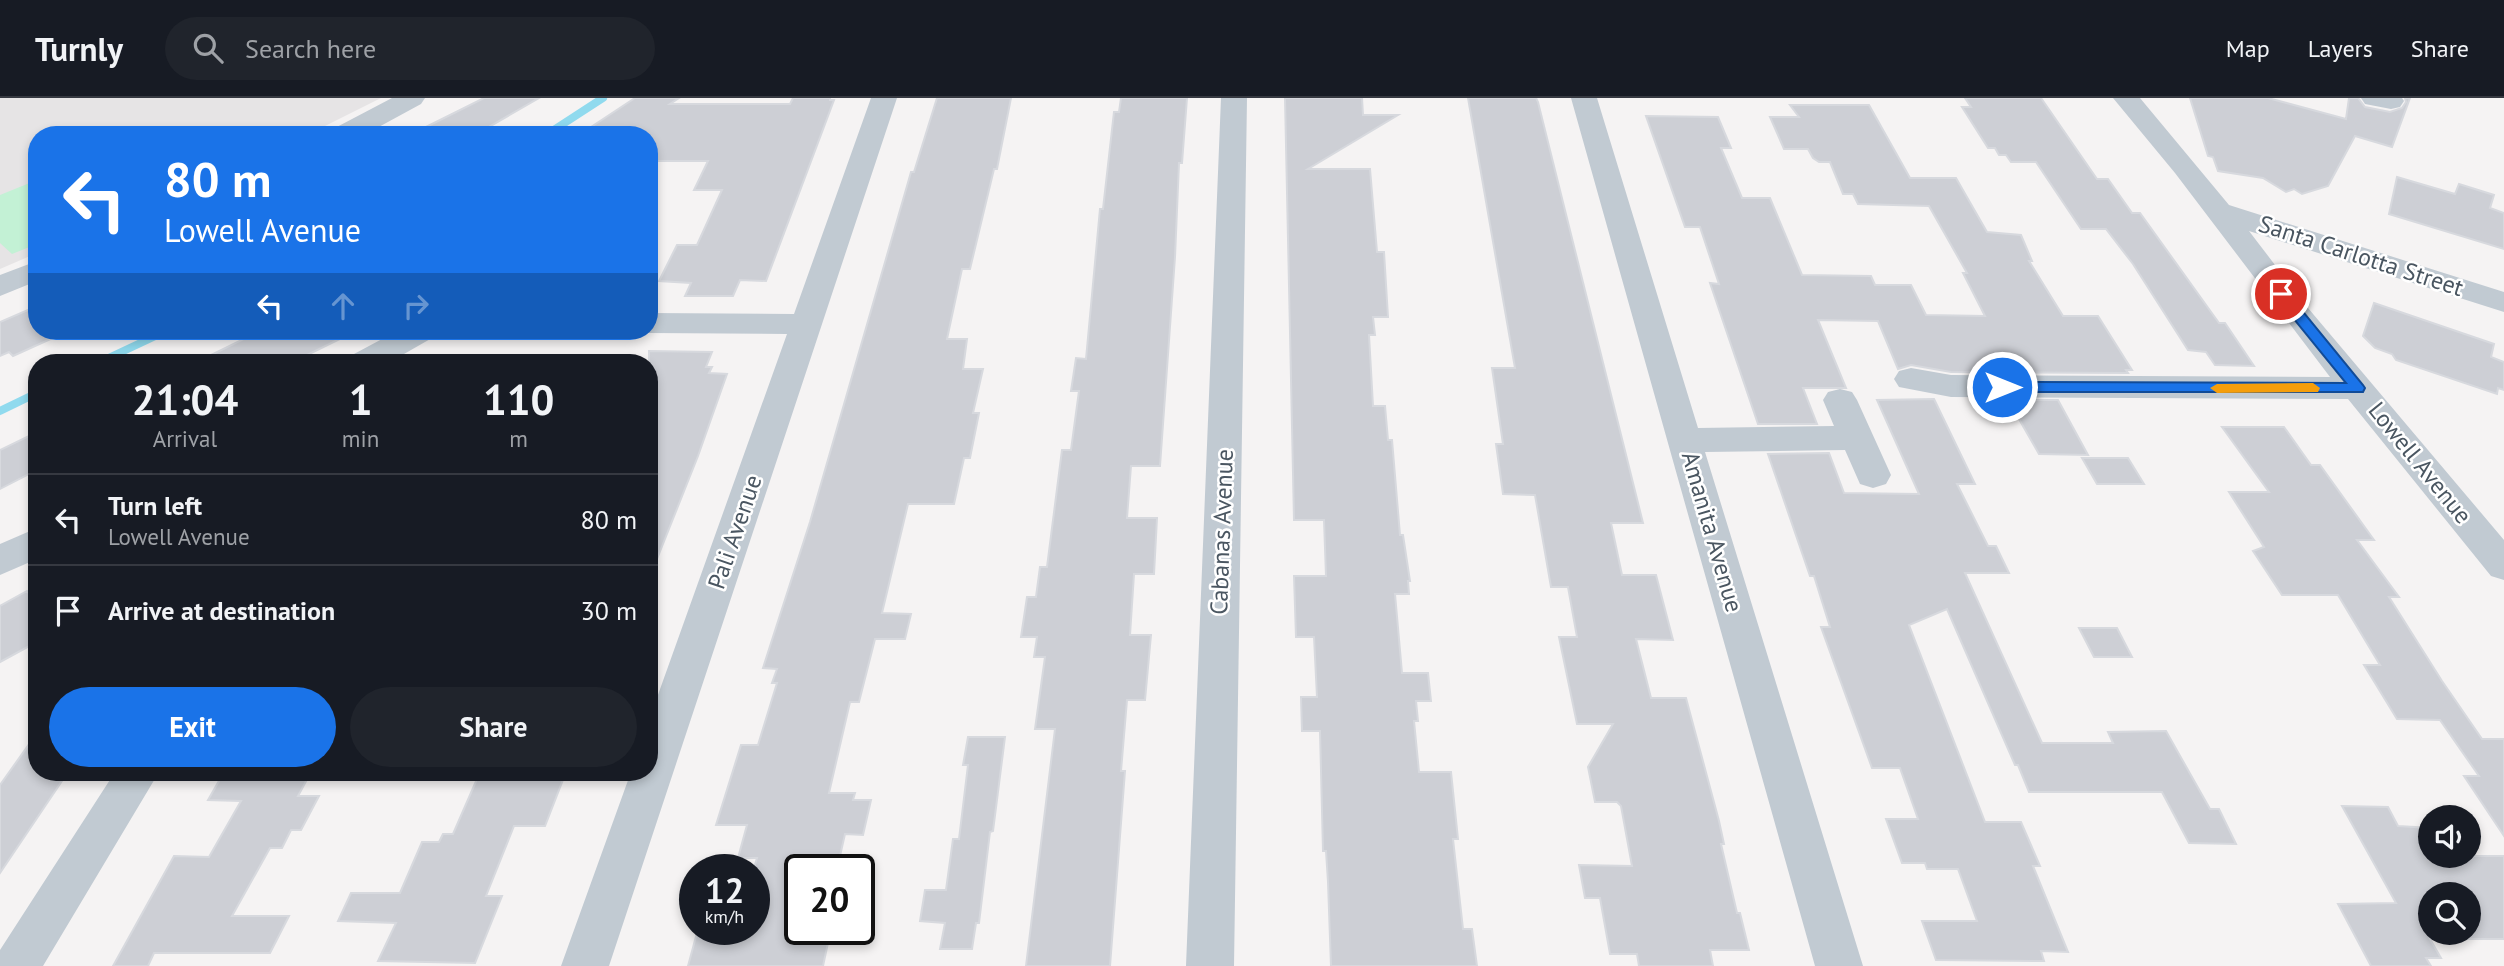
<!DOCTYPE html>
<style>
:root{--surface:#171b24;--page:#20242c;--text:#f1f3f6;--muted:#9ea1a6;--line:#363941;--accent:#1a73e8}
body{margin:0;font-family:"PT Sans",sans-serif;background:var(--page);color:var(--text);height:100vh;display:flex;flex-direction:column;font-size:26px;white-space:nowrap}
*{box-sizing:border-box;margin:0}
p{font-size:23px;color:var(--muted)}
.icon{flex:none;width:38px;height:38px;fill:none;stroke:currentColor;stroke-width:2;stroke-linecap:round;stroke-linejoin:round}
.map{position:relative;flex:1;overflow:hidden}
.panel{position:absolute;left:28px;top:256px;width:630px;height:427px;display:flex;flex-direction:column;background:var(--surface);border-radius:28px;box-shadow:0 4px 10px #0003}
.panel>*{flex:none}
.banner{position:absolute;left:28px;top:28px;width:630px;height:214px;border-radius:28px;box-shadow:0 4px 10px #0003;background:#1a73e8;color:#fff;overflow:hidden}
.controls{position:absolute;left:2418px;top:707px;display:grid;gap:14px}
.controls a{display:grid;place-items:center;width:63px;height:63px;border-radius:50%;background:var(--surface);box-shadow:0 4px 10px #0003;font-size:35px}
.speed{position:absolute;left:679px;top:756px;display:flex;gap:14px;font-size:35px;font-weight:700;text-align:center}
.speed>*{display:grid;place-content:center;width:91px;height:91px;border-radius:50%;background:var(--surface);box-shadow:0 4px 10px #0003;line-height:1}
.speed small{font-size:18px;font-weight:400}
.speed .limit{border:4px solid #111;border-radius:10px;background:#fff;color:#111}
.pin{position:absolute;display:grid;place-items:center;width:60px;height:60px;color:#fff;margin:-30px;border:4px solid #fff;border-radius:50%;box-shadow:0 2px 7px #0007}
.me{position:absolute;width:77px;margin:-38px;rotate:90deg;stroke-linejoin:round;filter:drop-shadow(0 0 5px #0008)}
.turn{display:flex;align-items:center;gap:24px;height:147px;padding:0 21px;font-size:32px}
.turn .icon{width:91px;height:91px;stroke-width:2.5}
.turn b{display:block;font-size:49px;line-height:60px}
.lanes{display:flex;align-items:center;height:66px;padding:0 21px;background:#0003;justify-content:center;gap:35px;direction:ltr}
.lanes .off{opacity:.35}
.eta{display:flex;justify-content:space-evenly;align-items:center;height:119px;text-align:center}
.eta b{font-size:42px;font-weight:700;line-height:49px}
.action{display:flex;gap:14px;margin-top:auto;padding:14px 21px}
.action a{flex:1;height:80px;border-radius:42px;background:var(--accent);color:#fff;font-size:28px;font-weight:700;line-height:80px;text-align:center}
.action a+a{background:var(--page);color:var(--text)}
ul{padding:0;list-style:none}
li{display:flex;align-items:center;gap:21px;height:91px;padding:0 21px;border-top:2px solid var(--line)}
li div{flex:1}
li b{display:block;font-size:26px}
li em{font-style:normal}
header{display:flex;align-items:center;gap:42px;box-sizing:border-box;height:98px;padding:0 35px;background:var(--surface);border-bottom:2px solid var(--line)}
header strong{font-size:33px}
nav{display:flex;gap:38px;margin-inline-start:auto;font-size:24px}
.search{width:490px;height:63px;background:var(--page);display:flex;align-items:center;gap:18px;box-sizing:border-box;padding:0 24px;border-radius:38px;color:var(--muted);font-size:26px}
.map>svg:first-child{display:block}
</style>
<header>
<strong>Turnly</strong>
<div class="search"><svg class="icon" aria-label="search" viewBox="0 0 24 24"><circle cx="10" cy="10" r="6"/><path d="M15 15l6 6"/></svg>Search here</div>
<nav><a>Map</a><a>Layers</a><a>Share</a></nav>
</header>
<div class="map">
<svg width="2504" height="868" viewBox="0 0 2504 868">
<rect width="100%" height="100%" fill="#f5f3f3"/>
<!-- education -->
<path fill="#e6e4e5" d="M 0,0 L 381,0 L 307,37 L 37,37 L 37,155 L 0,171 Z"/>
<!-- green -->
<path fill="#c3f1d5" d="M 37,82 L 37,146 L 12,156 L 0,145 L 0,97 Z"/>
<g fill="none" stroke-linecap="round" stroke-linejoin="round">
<!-- stream -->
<path stroke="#90daee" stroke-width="8" d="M 546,37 L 603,0
M 100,264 L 166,233
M 0,313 L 37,295"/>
</g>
<!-- building -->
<path fill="#cdcfd5" stroke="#d7d9de" stroke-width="2" fill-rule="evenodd" d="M 484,0 L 539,0 L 475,37 L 410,37 Z
M 635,0 L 679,0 L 670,6 L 790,6 L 793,0 L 830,0 L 830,2 L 834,2 L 766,183 L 740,182 L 733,198 L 685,198 L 691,185 L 659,183 L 677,147 L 697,147 L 722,92 L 694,92 L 708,63 L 649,63 L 649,37 L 579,37 Z
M 937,0 L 1011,0 L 997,71 L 994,71 L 970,171 L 962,171 L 947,241 L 967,241 L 963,271 L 983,271 L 973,315 L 979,315 L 970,360 L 964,360 L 954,406 L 908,406 L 882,515 L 911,516 L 905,541 L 875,541 L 859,604 L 850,604 L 829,695 L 855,695 L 853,702 L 871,702 L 863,737 L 845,736 L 840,758 L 814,758 L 811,772 L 800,772 L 800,831 L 831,831 L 823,868 L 688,868 L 698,831 L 754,831 L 754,770 L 757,760 L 738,760 L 747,727 L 716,727 L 741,647 L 758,647 L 777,585 L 772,585 L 777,571 L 763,570 L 810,424 L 907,88 L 911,74 L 914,74 Z
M 1121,0 L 1187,0 L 1182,65 L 1179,65 L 1175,159 L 1160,368 L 1131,368 L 1127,420 L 1157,420 L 1154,476 L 1134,476 L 1130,537 L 1151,537 L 1145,602 L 1127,602 L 1121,673 L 1125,673 L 1110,868 L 1026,868 L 1055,631 L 1035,631 L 1045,559 L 1034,559 L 1037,539 L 1021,539 L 1027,499 L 1036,499 L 1040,469 L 1047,469 L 1062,352 L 1071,352 L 1079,293 L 1071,293 L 1076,260 L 1086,261 L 1100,111 L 1103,111 L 1114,14 L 1119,14 Z
M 1285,0 L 1362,0 L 1363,17 L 1398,17 L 1308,71 L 1370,71 L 1377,154 L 1384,154 L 1388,219 L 1373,219 L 1375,237 L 1369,237 L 1373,308 L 1385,308 L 1388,342 L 1392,342 L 1400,437 L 1403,437 L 1410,483 L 1408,483 L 1409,496 L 1395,496 L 1402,575 L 1428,575 L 1431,603 L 1416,603 L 1418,623 L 1414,623 L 1419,674 L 1451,674 L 1458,741 L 1453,741 L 1463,831 L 1472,831 L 1477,868 L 1331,868 L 1328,784 L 1326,753 L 1323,753 L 1320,633 L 1302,633 L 1301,599 L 1317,599 L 1314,539 L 1296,539 L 1294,478 L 1326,478 L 1324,422 L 1294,422 Z
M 1468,0 L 1536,0 L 1538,4 L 1643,425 L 1611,425 L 1622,477 L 1656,477 L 1673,542 L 1636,541 L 1651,600 L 1686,600 L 1719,723 L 1724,746 L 1721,746 L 1737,815 L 1740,815 L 1749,852 L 1710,852 L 1713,868 L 1639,868 L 1637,856 L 1610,856 L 1600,800 L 1585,800 L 1579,767 L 1632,768 L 1621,708 L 1617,704 L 1595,704 L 1588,669 L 1613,626 L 1577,626 L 1559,539 L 1577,539 L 1568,489 L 1551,489 L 1535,397 L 1503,396 L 1496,346 L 1503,346 L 1492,270 L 1515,270 Z
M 1965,0 L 2041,0 L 2097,81 L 2108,81 L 2132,115 L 2140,115 L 2219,225 L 2225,225 L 2254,268 L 2215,267 L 2206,254 L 2188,252 L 2133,166 L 2106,131 L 2081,131 L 2036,64 L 2011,64 L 2006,57 L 1999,57 L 1995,50 L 1988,50 L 1962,9 L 1971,9 Z
M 2190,0 L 2268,0 L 2346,21 L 2349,0 L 2358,0 L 2365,9 L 2390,14 L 2402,10 L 2406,4 L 2405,0 L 2410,0 L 2392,49 L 2355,38 L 2328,88 L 2302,96 L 2294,91 L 2286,94 L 2263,80 L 2218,73 L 2213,59 L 2208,58 Z
M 1790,7 L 1869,7 L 1910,80 L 1956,80 L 1987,134 L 2021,137 L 2032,163 L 2029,163 L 2063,218 L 2098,218 L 2132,272 L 2126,272 L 2128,275 L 1951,274 L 1911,267 L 1898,271 L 1878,223 L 1818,222 L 1846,290 L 1803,290 L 1817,326 L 1758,326 L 1710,185 L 1719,186 L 1700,129 L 1685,129 L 1646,18 L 1718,19 L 1731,50 L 1721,50 L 1742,100 L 1770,100 L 1802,177 L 1871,178 L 1875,187 L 1911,187 L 1926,217 L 1985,218 L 1963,175 L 1967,175 L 1929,108 L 1858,106 L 1853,96 L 1843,96 L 1830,64 L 1819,64 L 1813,60 L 1808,51 L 1784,51 L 1770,19 L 1799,19 Z
M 2397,79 L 2455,96 L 2459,86 L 2494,97 L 2490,110 L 2504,115 L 2504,151 L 2389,116 Z
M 2374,205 L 2494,246 L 2491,259 L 2504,264 L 2504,292 L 2498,290 L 2497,296 L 2396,262 L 2392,256 L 2375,250 L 2363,238 Z
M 37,208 L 37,233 L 46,233 L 53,240 L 13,258 L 9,254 L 0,258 L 0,224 Z
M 260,233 L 356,233 L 293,264 L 197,264 Z
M 649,253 L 712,254 L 706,269 L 712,269 L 709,275 L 727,276 L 698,358 L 651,476 Z
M 1934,301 L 1975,386 L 1957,386 L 1988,448 L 1996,448 L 2009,475 L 1965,475 L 2042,645 L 2113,645 L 2108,634 L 2166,633 L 2210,711 L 2219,711 L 2236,746 L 2189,745 L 2162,694 L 2029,694 L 2018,667 L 2015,667 L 1947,511 L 1909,527 L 1985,724 L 2021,724 L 2040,768 L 2033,768 L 2068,854 L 2041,853 L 2044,863 L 1936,862 L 1922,823 L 1977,823 L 1958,771 L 1927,771 L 1925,765 L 1902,765 L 1886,721 L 1918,721 L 1900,670 L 1872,670 L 1821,529 L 1830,529 L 1814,478 L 1810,478 L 1768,356 L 1829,355 L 1844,395 L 1919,396 L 1877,302 Z
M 2008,302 L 2058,302 L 2088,357 L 2039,356 Z
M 2222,329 L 2284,329 L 2311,367 L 2320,367 L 2374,442 L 2357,442 L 2399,499 L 2389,499 L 2442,583 L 2482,641 L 2504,641 L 2504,738 L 2464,678 L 2479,678 L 2440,622 L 2397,621 L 2364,567 L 2380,567 L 2338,497 L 2282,497 L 2253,453 L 2264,449 L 2229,394 L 2269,394 Z
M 37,334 L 37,372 L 0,391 L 0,352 Z
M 2082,360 L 2128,360 L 2144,386 L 2097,386 Z
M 27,493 L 37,505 L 37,544 L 0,564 L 0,508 Z
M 2079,530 L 2117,530 L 2132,559 L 2094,559 Z
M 37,635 L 37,674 L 68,674 L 0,775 L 0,687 Z
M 968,639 L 1005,639 L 993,733 L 990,734 L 979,825 L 976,825 L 972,851 L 940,851 L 945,825 L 920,823 L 925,792 L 946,792 L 953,741 L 959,741 L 968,667 L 963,667 Z
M 224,674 L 310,676 L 298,698 L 319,698 L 301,732 L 291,732 L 282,750 L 270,750 L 232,818 L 289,818 L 270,855 L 154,855 L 148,868 L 113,868 L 174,758 L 209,759 L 241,703 L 208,702 Z
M 480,674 L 566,674 L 545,728 L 514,728 L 486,798 L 502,798 L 475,865 L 378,863 L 396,825 L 338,823 L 351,795 L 400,795 L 422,744 L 439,744 L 443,736 L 453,736 Z
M 2342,708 L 2388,709 L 2398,728 L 2431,730 L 2431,758 L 2504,758 L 2504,841 L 2430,841 L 2441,860 L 2426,860 L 2431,868 L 2371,868 L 2338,806 L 2396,805 ZM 2431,796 L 2469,796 L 2469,835 L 2431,835 Z"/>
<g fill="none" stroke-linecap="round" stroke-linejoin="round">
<!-- minor -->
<path fill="#c1cad2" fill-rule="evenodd" d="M 392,0 L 425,0 L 421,6 L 364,37 L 330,37 L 333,31 Z
M 871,0 L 897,0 L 609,868 L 561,868 L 631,674 L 649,674 L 649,622 L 787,236 L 649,235 L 640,233 L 649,233 L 649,215 L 794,216 Z
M 1221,0 L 1247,0 L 1234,868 L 1186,868 Z
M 1571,0 L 1597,0 L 1698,330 L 1834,328 L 1823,302 L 1828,294 L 1840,291 L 1852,294 L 1857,302 L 1891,377 L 1886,386 L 1873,390 L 1860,386 L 1845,352 L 1705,354 L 1863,868 L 1815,868 Z
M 2113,0 L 2140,0 L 2229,107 L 2504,194 L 2504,214 L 2249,133 L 2308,210 L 2504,442 L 2504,482 L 2491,478 L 2348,301 L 1951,299 L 1899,289 L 1894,281 L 1899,273 L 1911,270 L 1951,277 L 2330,279 L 2175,75 Z
M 2361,0 L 2402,0 L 2404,3 L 2400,9 L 2391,11 L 2365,6 Z
M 37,163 L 37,183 L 0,198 L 0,177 Z
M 397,233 L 437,233 L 432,240 L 390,264 L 350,264 L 354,256 Z
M 37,430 L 37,461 L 0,477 L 0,446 Z
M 115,674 L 159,674 L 43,868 L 0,868 L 0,852 Z"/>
</g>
<!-- route -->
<path fill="#1a73e8" stroke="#114b97" stroke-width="2" d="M 2281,192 L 2286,193 L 2363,287 L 2365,290 L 2363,294 L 2002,294 L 1995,289 L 2002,284 L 2346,285 L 2276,199 L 2274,196 Z"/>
<!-- slow -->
<path fill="#f59e0b" d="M 2313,285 L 2320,290 L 2318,294 L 2217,295 L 2210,290 L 2217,286 Z"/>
<g text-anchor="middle" stroke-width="5" stroke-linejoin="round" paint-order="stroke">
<!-- street labels -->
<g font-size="24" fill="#4a5661" stroke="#fff">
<text transform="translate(2361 158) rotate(18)" y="8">Santa Carlotta Street</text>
<text transform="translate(2420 365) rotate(51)" y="8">Lowell Avenue</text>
<text transform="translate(735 434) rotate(-71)" y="8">Pali Avenue</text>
<text transform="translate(1222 434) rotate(-88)" y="8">Cabanas Avenue</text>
<text transform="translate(1712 434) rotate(74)" y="8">Amanita Avenue</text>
</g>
</g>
</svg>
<div class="controls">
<a><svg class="icon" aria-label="sound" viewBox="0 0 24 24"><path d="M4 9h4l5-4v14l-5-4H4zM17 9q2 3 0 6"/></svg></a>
<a><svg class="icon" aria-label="search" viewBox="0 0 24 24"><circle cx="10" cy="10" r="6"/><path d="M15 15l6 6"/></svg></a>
</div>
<div class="speed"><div>12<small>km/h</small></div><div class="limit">20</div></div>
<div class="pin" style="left:2281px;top:196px;background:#d93025"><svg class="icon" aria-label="arrive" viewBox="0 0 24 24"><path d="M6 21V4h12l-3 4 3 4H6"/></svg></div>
<svg class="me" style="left:2002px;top:289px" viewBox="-20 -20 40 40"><circle r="17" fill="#1a73e8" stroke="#fff" stroke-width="3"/><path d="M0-11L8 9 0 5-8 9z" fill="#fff"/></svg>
<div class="banner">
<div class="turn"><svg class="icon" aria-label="left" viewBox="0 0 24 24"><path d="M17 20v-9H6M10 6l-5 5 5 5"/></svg><div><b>80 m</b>Lowell Avenue</div></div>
<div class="lanes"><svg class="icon" aria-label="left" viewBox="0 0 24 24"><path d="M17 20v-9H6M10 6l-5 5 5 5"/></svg><svg class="icon off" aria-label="ahead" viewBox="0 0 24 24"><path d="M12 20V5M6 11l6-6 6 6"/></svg><svg class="icon off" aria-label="right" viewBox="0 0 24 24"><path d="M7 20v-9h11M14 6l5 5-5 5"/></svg></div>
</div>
<section class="panel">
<div class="eta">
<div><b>21:04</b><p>Arrival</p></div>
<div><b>1</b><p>min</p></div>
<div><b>110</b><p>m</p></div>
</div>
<ul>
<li><svg class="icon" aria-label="left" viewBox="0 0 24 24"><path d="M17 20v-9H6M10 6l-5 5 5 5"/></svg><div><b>Turn left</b><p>Lowell Avenue</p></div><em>80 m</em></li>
<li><svg class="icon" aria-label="arrive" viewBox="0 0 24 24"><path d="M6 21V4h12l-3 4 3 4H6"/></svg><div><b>Arrive at destination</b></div><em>30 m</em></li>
</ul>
<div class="action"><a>Exit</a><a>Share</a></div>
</section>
</div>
